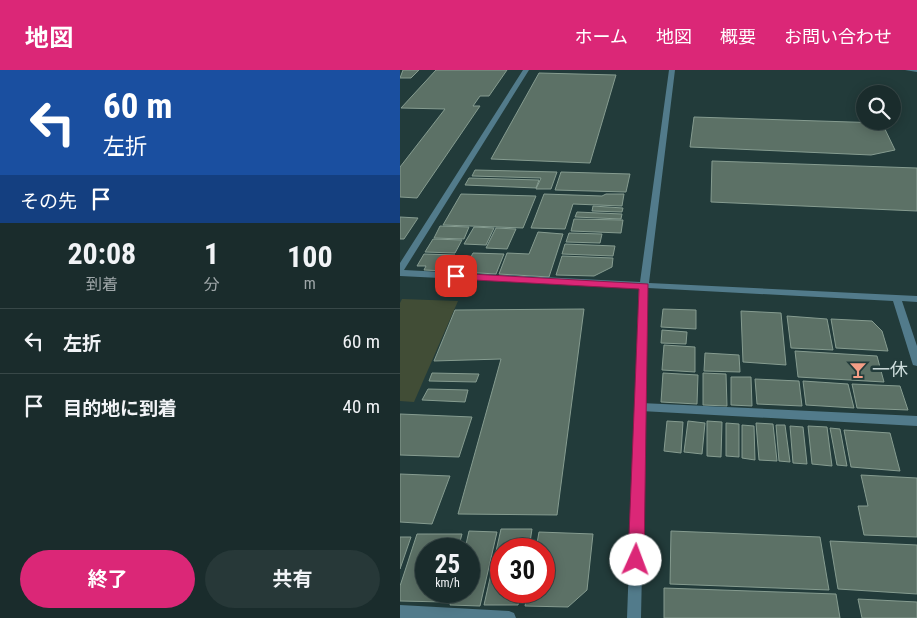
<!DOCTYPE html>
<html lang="ja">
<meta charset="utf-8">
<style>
:root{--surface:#1a2c2c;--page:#273838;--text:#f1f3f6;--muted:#9fa7a9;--line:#384848;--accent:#db2777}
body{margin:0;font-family:"Roboto Condensed","Noto Sans JP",sans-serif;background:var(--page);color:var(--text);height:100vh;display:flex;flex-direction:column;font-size:19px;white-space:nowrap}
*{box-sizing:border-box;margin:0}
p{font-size:16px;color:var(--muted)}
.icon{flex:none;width:28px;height:28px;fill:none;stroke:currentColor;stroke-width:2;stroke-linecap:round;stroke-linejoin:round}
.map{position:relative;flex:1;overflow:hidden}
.drawer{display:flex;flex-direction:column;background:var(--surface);width:400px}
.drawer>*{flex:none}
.banner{background:#1a4fa0;color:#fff;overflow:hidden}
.tools{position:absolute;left:456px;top:15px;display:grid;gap:10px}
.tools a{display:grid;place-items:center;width:45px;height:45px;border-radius:50%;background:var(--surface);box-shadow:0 2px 12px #0003,0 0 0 1px var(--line);font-size:25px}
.speed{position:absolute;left:15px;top:468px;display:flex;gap:10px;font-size:25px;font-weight:700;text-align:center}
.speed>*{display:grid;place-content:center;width:65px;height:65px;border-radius:50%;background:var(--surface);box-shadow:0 2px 12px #0003,0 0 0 1px var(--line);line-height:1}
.speed small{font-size:12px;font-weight:400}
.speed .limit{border:8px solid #d22;background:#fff;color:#111}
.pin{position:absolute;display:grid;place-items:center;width:42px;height:42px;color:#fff;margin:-21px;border-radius:10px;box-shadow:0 2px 8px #0006}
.me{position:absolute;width:55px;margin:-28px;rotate:2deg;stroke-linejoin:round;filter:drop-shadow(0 0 4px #0008)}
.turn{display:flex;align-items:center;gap:18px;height:105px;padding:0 20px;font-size:22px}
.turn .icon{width:65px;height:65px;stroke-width:2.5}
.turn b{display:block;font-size:35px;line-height:42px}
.then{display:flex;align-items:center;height:48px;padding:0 20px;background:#0003;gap:10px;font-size:19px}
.eta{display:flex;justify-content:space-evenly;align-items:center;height:85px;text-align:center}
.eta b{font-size:30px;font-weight:700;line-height:35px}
.action{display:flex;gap:10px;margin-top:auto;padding:10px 20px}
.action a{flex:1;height:58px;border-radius:30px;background:var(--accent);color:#fff;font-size:20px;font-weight:700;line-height:58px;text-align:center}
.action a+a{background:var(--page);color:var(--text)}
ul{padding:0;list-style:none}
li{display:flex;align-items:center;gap:15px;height:65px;padding:0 20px;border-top:1px solid var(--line)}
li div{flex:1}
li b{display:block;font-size:19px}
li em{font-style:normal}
header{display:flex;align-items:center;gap:30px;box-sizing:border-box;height:70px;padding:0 25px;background:var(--accent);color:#fff}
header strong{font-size:24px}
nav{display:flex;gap:28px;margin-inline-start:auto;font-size:18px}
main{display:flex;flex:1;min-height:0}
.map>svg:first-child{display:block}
</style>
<header>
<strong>地図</strong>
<nav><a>ホーム</a><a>地図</a><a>概要</a><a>お問い合わせ</a></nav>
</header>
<main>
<section class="drawer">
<div class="banner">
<div class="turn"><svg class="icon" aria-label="left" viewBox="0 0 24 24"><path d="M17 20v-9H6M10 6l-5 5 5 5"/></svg><div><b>60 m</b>左折</div></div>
<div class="then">その先<svg class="icon" aria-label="arrive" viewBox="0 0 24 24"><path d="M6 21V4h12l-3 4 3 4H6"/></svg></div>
</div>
<div class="eta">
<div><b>20:08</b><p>到着</p></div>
<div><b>1</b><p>分</p></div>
<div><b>100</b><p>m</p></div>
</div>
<ul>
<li><svg class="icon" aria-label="left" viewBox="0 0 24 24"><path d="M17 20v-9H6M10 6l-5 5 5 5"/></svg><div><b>左折</b></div><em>60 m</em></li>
<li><svg class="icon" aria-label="arrive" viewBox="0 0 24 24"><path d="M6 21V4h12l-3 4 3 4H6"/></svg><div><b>目的地に到着</b></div><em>40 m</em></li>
</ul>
<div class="action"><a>終了</a><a>共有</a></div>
</section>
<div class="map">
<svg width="517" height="548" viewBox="0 0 517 548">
<rect width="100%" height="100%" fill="#223b3a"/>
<!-- green -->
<path fill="#414d36" d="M 2,229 L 58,231 L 14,332 L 0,331 L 0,233 Z"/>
<!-- building -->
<path fill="#5c7166" stroke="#869c90" d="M 3,0 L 19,0 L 11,8 L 0,8 Z
M 36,0 L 107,0 L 89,26 L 80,26 L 73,36 L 80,36 L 17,128 L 0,127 L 0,97 L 45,39 L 1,38 Z
M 139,3 L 216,5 L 190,93 L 91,89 Z
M 294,47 L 482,53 L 495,80 L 471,85 L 290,77 Z
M 312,91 L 517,98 L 517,141 L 311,132 Z
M 75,100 L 157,102 L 151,119 L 136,119 L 141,108 L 72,106 Z
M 161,102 L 230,104 L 226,122 L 155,120 Z
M 69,108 L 139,110 L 136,118 L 65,115 Z
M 61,124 L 136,126 L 123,158 L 43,155 Z
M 144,124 L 202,126 L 206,124 L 224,124 L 222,136 L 173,134 L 165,159 L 131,158 Z
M 193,136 L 223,138 L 222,142 L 192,141 Z
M 177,142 L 222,144 L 221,149 L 175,147 Z
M 0,147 L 18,148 L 4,169 L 0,169 Z
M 174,149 L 223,150 L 221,163 L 171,161 Z
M 40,156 L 69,157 L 64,169 L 34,168 Z
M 74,157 L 94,158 L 86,175 L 64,174 Z
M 96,158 L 116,159 L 107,179 L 86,178 Z
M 138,162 L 163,164 L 149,207 L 99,204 L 107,183 L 129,184 Z
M 169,163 L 202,164 L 200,173 L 166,172 Z
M 33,169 L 62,170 L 55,183 L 25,182 Z
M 165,174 L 215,176 L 213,186 L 162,184 Z
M 73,183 L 104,184 L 96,204 L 63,202 Z
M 24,184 L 55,185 L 46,201 L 24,200 L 26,196 L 17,196 Z
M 162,186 L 213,188 L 212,197 L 194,206 L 156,205 Z
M 184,239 L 157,445 L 58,444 L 101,289 L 34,291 L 55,240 Z
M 263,239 L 296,240 L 296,259 L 261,257 Z
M 341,241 L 381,243 L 386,295 L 343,292 Z
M 387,246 L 427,249 L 433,280 L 391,278 Z
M 431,249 L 472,251 L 482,261 L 488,281 L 436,278 Z
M 262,260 L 287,262 L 286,274 L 261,273 Z
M 264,275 L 295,277 L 295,302 L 262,300 Z
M 395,281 L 477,286 L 484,312 L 398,307 Z
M 305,283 L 339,285 L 340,302 L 304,301 Z
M 32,303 L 79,304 L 76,312 L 29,311 Z
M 263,303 L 298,305 L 297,334 L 261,332 Z
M 303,303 L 326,304 L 327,336 L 303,335 Z
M 331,307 L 351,307 L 352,336 L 331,335 Z
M 355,309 L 399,311 L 402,336 L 357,334 Z
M 403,311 L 448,314 L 454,338 L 406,335 Z
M 452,314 L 500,316 L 508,340 L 457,338 Z
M 28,319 L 68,320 L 65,332 L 22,330 Z
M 0,344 L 72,347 L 59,387 L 0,385 Z
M 267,351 L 283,352 L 281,383 L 264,381 Z
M 288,351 L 305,353 L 302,384 L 284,382 Z
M 307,351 L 322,352 L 321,387 L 307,386 Z
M 326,353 L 339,354 L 339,387 L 326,386 Z
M 356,353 L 373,354 L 377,391 L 359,390 Z
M 342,355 L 354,356 L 355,390 L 342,388 Z
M 376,355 L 385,355 L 390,392 L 379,391 Z
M 390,356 L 403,357 L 407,394 L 393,393 Z
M 408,356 L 427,357 L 432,396 L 412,394 Z
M 430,358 L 440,359 L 447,396 L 437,395 Z
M 444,360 L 490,363 L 500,401 L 451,397 Z
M 0,404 L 50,406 L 32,454 L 0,452 Z
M 461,405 L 517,408 L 517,467 L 464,465 L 458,436 L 468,436 Z
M 101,459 L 132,459 L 129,479 L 101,479 L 101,521 L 121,521 L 118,535 L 84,535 Z
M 69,461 L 97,462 L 80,536 L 50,535 L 53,521 L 69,521 L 69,479 L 65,479 Z
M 271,461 L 420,467 L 429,520 L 270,514 Z
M 139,462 L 193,464 L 187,520 L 168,537 L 125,536 L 128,521 L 144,521 L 144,479 L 136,479 Z
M 17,464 L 62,464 L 58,479 L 26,479 L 26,521 L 47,521 L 45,532 L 0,531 L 0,516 Z
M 0,467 L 11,467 L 0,499 Z
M 430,471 L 517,475 L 517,524 L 438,519 Z
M 264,518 L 436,524 L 440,548 L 264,548 Z
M 458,529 L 517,532 L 517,548 L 462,548 Z"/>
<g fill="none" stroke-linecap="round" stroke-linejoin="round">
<!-- service -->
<path fill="#527b8b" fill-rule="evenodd" d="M 241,333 L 517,346 L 517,356 L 241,341 L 237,340 L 235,337 L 237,334 Z
M 0,535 L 109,541 L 114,543 L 116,548 L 0,548 Z"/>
<!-- minor -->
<path fill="#527b8b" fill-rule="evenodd" d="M 123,0 L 129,0 L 4,200 L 240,212 L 269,0 L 275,0 L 249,213 L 517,226 L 517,232 L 502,231 L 517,276 L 517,296 L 513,295 L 512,292 L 493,231 L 248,218 L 241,548 L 227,548 L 239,218 L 0,206 L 0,193 Z
M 505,0 L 517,0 L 517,2 Z"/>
</g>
<!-- route -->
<path fill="#db2777" stroke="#8e194d" d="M 53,203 L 248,214 L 244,490 L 241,496 L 236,498 L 230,496 L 228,490 L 239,219 L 56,209 L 51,206 Z"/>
<!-- icons -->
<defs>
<g id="bar-bare" transform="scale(1.35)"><path d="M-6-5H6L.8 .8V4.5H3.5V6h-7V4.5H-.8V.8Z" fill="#f49e86" stroke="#223b3a" stroke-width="2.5" paint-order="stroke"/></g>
</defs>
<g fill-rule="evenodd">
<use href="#bar-bare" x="458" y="300"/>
</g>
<g text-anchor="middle" stroke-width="5" stroke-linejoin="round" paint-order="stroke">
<!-- poi labels -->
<g font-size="18" fill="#cfdedd" stroke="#223b3a" text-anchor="start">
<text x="472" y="306">一休</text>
</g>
</g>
</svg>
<div class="tools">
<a><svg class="icon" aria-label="search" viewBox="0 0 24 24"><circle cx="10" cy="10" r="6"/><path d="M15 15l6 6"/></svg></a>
</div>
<div class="speed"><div>25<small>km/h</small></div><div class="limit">30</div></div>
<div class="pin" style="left:56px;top:206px;background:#d93025"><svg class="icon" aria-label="arrive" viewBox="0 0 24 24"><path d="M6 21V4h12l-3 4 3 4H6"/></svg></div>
<svg class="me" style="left:236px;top:490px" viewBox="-20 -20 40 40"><circle r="19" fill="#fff"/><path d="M0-13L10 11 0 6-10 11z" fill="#db2777"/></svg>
</div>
</main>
